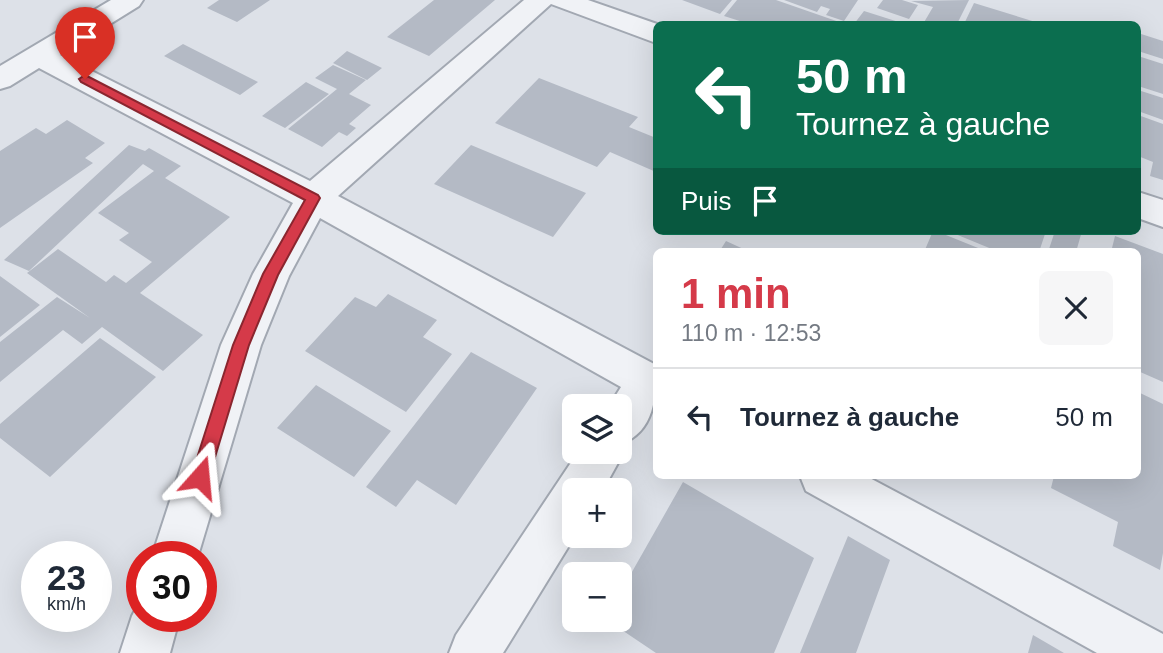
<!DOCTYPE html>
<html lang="fr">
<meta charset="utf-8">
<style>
:root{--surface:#fff;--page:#f6f6f7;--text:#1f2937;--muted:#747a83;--line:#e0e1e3;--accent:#d53a49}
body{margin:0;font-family:Helvetica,sans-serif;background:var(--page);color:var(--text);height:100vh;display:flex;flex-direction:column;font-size:26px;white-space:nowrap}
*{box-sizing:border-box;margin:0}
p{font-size:23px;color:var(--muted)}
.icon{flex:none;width:38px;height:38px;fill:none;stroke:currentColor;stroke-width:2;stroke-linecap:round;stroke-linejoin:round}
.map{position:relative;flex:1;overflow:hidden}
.side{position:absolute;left:653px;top:248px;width:488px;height:231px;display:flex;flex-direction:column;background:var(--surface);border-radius:10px;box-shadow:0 7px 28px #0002}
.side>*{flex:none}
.hud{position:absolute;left:653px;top:21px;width:488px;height:214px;border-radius:10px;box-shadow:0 7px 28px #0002;background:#0b6e4f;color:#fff;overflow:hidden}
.fabs{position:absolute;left:562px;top:394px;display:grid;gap:14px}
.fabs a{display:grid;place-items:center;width:70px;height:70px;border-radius:10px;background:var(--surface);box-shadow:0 7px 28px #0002;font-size:35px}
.speed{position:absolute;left:21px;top:541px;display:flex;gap:14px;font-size:35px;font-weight:700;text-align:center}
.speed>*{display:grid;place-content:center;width:91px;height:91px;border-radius:50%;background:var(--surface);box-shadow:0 7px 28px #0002;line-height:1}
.speed small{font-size:18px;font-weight:400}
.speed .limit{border:10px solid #d22;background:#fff;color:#111}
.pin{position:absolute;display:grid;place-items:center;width:60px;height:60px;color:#fff;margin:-72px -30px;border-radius:50% 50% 50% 0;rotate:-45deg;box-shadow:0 0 7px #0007}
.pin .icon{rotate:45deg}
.me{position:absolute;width:77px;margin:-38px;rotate:18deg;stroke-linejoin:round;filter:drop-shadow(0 0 5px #0008)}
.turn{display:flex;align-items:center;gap:24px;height:147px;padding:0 28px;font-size:32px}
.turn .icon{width:91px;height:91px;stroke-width:2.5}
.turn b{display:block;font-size:49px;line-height:60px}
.then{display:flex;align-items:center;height:66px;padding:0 28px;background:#0003;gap:14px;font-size:26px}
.round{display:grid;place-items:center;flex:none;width:74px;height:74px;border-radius:10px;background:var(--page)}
.head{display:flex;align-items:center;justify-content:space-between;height:119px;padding:0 28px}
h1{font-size:42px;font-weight:800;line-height:52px;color:var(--accent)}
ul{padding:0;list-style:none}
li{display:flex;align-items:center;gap:21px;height:98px;padding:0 28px;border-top:2px solid var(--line)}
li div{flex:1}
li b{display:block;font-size:26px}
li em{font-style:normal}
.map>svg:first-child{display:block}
</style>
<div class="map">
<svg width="1163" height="653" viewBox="0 0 1163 653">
<rect width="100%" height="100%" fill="#dde1e8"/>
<!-- building -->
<path fill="#b4bac5" d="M 219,0 L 270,0 L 237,22 L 207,8 Z
M 434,0 L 495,0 L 429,56 L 387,37 Z
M 682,0 L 732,0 L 720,14 Z
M 737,0 L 776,0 L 845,24 L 749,24 L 724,16 Z
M 784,0 L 858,0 L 844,21 L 826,15 L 830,9 L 821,6 L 817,12 Z
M 883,0 L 902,0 L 918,5 L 909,19 L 877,8 Z
M 969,0 L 957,24 L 923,24 L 933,7 L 911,1 Z
M 974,3 L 1042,24 L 964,24 Z
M 864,11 L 905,24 L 854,24 Z
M 1138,33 L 1163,41 L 1163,59 L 1138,51 Z
M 183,44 L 258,82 L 240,95 L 164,56 Z
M 347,51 L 382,68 L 367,80 L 333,63 Z
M 1138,56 L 1163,64 L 1163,94 L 1138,86 Z
M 333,65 L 366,80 L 349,94 L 371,105 L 349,124 L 356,128 L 347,136 L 339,132 L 322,147 L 288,129 L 337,89 L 315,78 Z
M 539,78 L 638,117 L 629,127 L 656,138 L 656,172 L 610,152 L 597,167 L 495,123 Z
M 306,82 L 329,94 L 285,128 L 262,116 Z
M 1138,90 L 1163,98 L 1163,120 L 1138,111 Z
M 1138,115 L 1163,124 L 1163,180 L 1150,176 L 1153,162 L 1138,156 Z
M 67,120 L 105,143 L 85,158 L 93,163 L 0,228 L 0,151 L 36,128 L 46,134 Z
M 129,145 L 145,151 L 149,148 L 181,166 L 165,178 L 230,217 L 140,293 L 203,335 L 163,371 L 102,327 L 82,344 L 63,330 L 0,382 L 0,342 L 57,297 L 90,318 L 27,273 L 58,249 L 106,282 L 114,275 L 126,283 L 152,262 L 119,240 L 129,233 L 98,213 L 154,171 L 143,164 L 29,271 L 4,260 Z
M 471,145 L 586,193 L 553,237 L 434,184 Z
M 933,231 L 936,231 L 988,252 L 924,252 Z
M 948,231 L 1046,231 L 1039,252 L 999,252 Z
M 1055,231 L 1082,231 L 1076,252 L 1048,252 Z
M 1115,236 L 1163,254 L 1163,382 L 1138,371 L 1138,252 L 1111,252 Z
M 726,241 L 750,252 L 719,252 Z
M 0,276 L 40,305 L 0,337 Z
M 388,294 L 437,320 L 423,337 L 452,354 L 406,412 L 305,351 L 355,297 L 376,307 Z
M 100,338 L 156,377 L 50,477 L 0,438 L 0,424 Z
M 471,352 L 537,388 L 456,505 L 417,480 L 396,507 L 366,487 Z
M 316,385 L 391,431 L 354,477 L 277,428 Z
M 1138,392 L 1163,404 L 1163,553 L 1160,570 L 1113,546 L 1118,522 L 1051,488 L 1054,476 L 1138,476 Z
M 683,482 L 814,558 L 774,653 L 656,653 L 607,620 L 620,620 L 620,593 Z
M 848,536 L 890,560 L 856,653 L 800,653 Z
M 1033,635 L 1064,653 L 1028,653 Z"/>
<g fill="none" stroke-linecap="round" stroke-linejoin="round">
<!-- minor casing -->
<g stroke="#a2a8b2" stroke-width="4">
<path id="minor" d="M 111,0 L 143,0 L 139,6 L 60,55 L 310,181 L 524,0 L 588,0 L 657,24 L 656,43 L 551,4 L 338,196 L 656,365 C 656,397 655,431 621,444 L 624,452 L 603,490 L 574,490 L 575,536 L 503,653 L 449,653 L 456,635 L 578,452 L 620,452 L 620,406 L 609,406 L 621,387 L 320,218 L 289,276 L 261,345 L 198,556 L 152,556 L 221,345 L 253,274 L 293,203 L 39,68 L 10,86 L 0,89 L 0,66 Z
M 1138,192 L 1163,200 L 1163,227 L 1138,218 Z
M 800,476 L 866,476 L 1163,634 L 1163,653 L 1097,653 L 806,491 Z
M 142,597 L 142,616 L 180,616 L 170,653 L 120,653 L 132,616 Z"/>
</g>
<!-- minor -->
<use href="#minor" fill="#f0f2f6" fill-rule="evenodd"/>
</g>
<!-- route -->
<path fill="#d53a49" stroke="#8a262f" stroke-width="2" d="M 85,75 L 318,195 L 320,198 L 278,275 L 249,345 L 209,477 L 206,483 L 200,486 L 193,483 L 191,477 L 233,345 L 263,274 L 305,200 L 81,82 L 79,79 Z"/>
</svg>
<div class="fabs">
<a><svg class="icon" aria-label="layers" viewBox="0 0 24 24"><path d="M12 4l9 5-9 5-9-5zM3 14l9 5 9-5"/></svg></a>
<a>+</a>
<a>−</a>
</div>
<div class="speed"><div>23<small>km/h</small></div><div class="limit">30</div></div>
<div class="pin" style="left:85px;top:79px;background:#d93025"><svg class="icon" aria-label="arrive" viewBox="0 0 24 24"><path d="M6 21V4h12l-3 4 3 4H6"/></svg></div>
<svg class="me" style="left:200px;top:477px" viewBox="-20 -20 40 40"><path d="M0-17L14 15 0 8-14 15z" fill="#d53a49" stroke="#fff" stroke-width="4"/></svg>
<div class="hud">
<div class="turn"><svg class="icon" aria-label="left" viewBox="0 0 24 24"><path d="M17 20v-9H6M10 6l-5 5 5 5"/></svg><div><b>50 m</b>Tournez à gauche</div></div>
<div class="then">Puis<svg class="icon" aria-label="arrive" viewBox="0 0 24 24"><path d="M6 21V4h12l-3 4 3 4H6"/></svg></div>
</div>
<section class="side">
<div class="head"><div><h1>1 min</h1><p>110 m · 12:53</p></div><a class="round"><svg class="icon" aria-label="close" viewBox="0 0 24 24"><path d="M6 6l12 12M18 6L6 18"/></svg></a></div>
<ul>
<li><svg class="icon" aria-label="left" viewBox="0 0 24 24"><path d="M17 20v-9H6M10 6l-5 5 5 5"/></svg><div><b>Tournez à gauche</b></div><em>50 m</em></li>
</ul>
</section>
</div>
